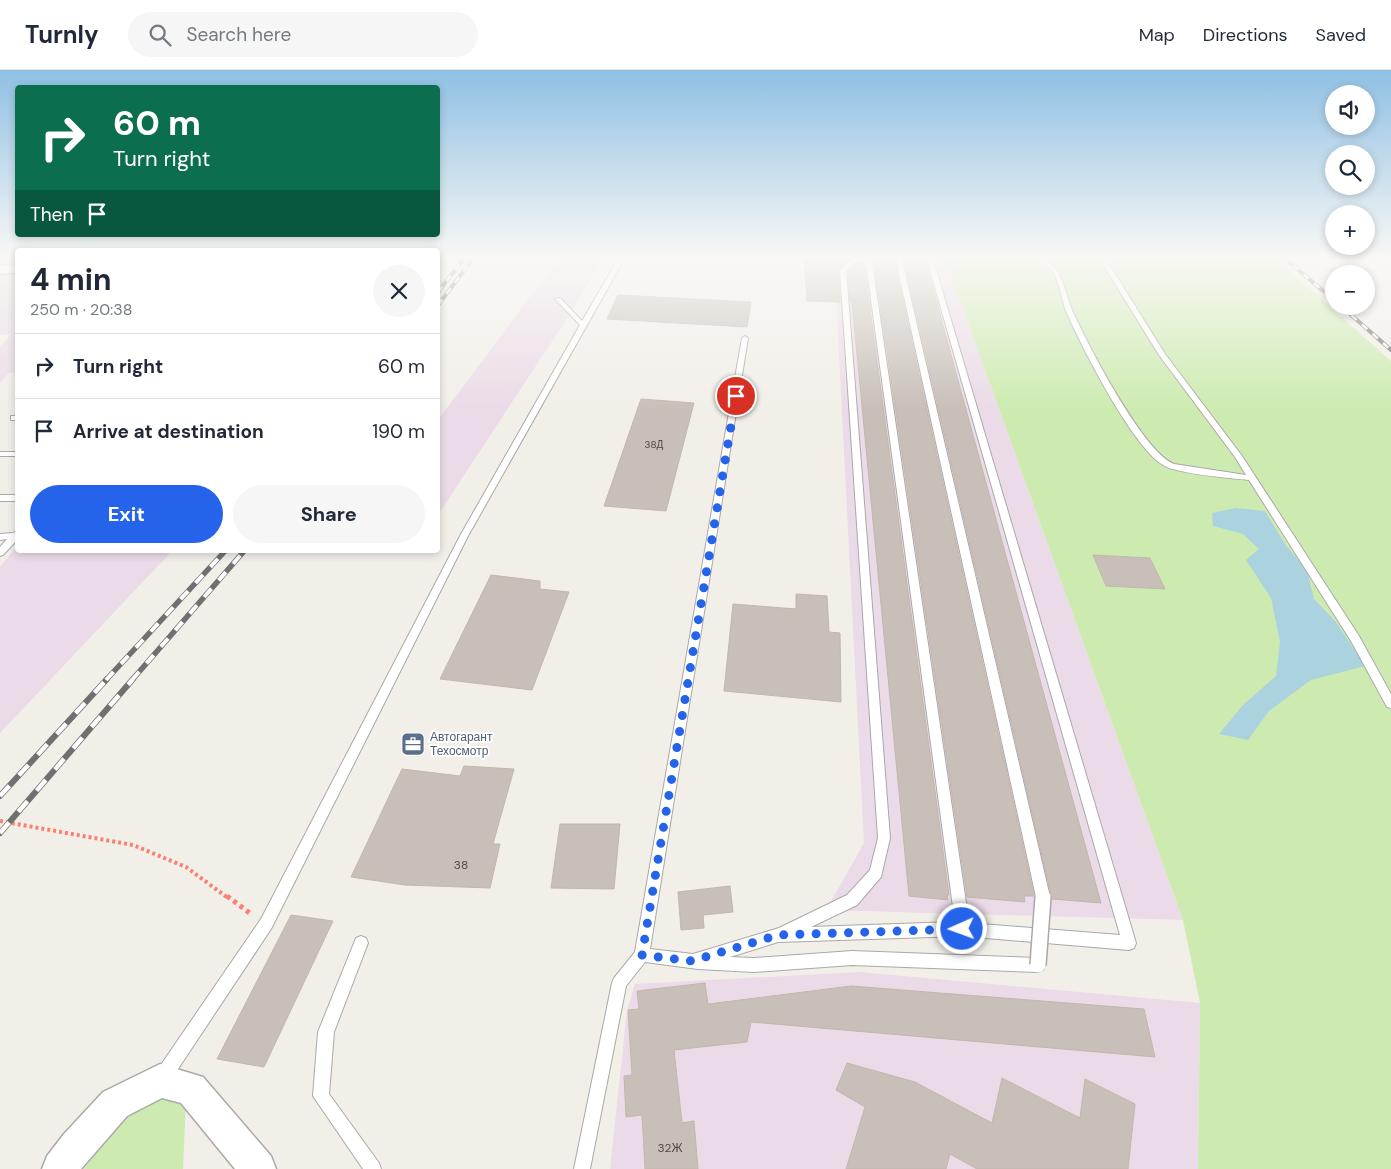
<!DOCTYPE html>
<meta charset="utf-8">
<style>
:root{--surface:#fff;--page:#f6f6f7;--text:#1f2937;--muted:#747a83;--line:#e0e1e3;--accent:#2563eb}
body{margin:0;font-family:"DM Sans",sans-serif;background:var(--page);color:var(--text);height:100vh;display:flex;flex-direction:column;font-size:19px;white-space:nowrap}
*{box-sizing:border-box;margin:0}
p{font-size:16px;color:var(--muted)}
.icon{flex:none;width:28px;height:28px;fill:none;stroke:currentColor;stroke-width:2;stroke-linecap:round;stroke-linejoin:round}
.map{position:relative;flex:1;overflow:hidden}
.details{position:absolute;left:15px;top:178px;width:425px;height:305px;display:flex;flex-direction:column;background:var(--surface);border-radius:5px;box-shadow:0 2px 8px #0003}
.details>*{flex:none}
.banner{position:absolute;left:15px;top:15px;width:425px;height:152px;border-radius:5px;box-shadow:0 2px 8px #0003;background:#0b6e4f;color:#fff;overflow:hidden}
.controls{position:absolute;left:1325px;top:15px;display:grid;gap:10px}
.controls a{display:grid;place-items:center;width:50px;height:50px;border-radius:50%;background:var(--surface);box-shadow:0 2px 8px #0003;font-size:25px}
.pin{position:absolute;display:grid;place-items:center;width:42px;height:42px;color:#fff;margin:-21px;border:2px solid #fff;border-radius:50%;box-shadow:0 1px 5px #0007}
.me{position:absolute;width:55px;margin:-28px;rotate:268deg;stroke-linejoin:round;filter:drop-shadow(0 0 4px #0008)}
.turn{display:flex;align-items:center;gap:18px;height:105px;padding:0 15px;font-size:22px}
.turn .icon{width:65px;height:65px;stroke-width:2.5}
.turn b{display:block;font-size:35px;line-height:42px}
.then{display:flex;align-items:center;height:48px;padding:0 15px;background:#0003;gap:10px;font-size:19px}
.round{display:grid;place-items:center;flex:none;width:52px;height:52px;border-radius:26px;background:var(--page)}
.headline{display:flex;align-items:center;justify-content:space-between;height:85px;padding:0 15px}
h1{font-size:30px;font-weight:700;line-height:38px}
.primary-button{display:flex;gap:10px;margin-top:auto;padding:10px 15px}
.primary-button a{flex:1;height:58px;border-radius:30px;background:var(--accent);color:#fff;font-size:20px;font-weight:700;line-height:58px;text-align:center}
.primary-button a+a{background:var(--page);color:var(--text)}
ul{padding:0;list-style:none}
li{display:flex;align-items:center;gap:15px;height:65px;padding:0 15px;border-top:1px solid var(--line)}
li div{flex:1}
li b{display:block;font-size:19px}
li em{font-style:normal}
header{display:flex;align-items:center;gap:30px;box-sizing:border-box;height:70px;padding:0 25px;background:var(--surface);border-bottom:1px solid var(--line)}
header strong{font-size:24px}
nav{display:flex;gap:28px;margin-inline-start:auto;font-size:18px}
.search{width:350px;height:45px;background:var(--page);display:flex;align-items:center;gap:12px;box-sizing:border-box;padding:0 18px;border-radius:28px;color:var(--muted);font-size:19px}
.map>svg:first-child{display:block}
</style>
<header>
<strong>Turnly</strong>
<div class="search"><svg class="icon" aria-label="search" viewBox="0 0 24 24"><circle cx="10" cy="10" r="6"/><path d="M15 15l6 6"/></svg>Search here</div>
<nav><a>Map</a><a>Directions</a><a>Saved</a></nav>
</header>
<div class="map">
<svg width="1391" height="1099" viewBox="0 0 1391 1099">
<rect width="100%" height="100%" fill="#f2efe9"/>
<!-- residential -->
<path fill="#e0dfdf" d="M 17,202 L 17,218 L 0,238 L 0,203 Z"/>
<!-- industrial -->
<path fill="#ebdbe8" d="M 558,186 L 605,186 L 566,250 L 438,445 L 438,350 L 554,195 Z
M 816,186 L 944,186 L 1183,850 L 826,840 L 864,773 L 834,186 Z
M 17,218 L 17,302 L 9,303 L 0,313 L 0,277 L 11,264 L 0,265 L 0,238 Z
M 17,476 L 18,480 L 173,480 L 0,663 L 0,497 Z
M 859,902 L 1200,933 L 1198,1099 L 610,1099 L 627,941 L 635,914 Z"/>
<!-- grass -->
<path fill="#cdebb0" d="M 944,186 L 1273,186 L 1391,291 L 1391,1099 L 1198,1099 L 1200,933 L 1183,850 Z
M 152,1027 L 186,1030 L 183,1099 L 84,1099 L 109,1062 Z"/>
<!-- water -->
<path fill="#aad3df" d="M 1236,438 L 1265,441 L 1285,474 L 1307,500 L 1314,529 L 1336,552 L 1365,596 L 1311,610 L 1269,641 L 1248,670 L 1219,664 L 1243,635 L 1276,606 L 1280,572 L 1271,528 L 1246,490 L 1259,479 L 1243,464 L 1213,456 L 1212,443 Z"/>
<!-- building -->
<path fill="#c7bfb8" stroke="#c4b6ab" d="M 837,186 L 863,186 L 851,188 L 839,199 L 840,232 L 807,231 L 804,187 L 837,187 Z
M 873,186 L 893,186 L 1034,826 L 1024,826 L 1025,832 L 967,827 Z
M 903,186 L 924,186 L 1101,833 L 1052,829 Z
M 856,194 L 864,194 L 949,825 L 947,825 L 948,830 L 909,826 L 852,232 L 850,232 L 848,201 Z
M 618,225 L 751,232 L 747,257 L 607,249 Z
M 641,329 L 694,333 L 666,441 L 604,436 Z
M 1093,485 L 1150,488 L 1165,519 L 1106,516 Z
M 491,505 L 540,511 L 540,519 L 569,522 L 532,620 L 440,609 Z
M 796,524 L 827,526 L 829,562 L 840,563 L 841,632 L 724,621 L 733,534 L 796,539 Z
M 464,696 L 514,699 L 493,774 L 500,774 L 490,818 L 405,815 L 351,807 L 402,699 L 460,706 Z
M 560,754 L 620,754 L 614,819 L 551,818 Z
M 730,816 L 733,842 L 703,845 L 704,858 L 681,860 L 678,822 Z
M 291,845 L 333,851 L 264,997 L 217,989 Z
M 705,913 L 708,934 L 851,916 L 1144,939 L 1155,987 L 751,952 L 747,972 L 674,980 L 682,1053 L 694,1051 L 698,1099 L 645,1099 L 642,1045 L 626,1047 L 624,1006 L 632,1005 L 628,940 L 639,939 L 637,921 Z
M 847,993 L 915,1012 L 992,1053 L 1002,1008 L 1080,1048 L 1085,1009 L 1135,1034 L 1128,1099 L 977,1099 L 950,1084 L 946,1099 L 846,1099 L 865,1037 L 836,1020 Z"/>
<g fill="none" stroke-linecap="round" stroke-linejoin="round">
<!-- service casing -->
<g stroke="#a9a9a9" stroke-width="2">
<path id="service" d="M 12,186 L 18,186 L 18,187 L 0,194 L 0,190 Z
M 620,186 L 626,186 L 468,466 L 271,859 L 168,1014 L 162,1016 L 156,1014 L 154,1008 L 156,1002 L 261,849 L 460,466 L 580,255 L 555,229 L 560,228 L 582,251 Z
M 865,186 L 871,186 L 969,853 L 1120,865 L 926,186 L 932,186 L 1136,873 L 1134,878 L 1129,880 L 963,866 L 778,872 L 730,887 L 754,888 L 852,881 L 1038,888 L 1043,890 L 1045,895 L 1043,900 L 1038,902 L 852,895 L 754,902 L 698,899 L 645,892 L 626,916 L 590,1099 L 574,1099 L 612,913 L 614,908 L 635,882 L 742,268 L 745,266 L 748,268 L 650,879 L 693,884 L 779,858 L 847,825 L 870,800 L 878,768 L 840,200 L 852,189 L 866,188 ZM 855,192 L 866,192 L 955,852 L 811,857 L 857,835 L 881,807 L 890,768 L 846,200 Z
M 895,186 L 901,186 L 1050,827 L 1048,832 L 1043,834 L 1038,832 L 1036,827 Z
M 1026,186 C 1038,185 1051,192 1058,202 C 1065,215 1067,229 1073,242 C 1088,275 1143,382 1174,394 L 1246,405 L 1235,387 L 1159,285 L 1098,186 L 1104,186 L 1165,284 L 1242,386 L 1359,566 L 1391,624 L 1391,638 L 1387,637 L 1351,571 L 1249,410 C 1230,408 1177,404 1163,395 C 1132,376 1081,276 1066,241 C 1061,228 1060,212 1052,201 C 1046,193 1034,191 1026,186 Z
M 1380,186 L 1386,186 L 1391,189 L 1391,194 Z
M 11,346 L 18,346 L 18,350 L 11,350 Z
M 0,382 L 18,382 L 18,386 L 0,386 Z
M 0,425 L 18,425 L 18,431 L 0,431 Z
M 18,460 L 18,469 L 3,485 L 0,486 L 0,477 L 7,469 L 0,470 L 0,464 L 13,463 Z
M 361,866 L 366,868 L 368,873 L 334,962 L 329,1024 L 379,1093 L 381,1099 L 363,1099 L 313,1026 L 318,962 L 356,868 Z"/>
</g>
<!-- minor casing -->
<g stroke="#a9a9a9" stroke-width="3">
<path id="minor" d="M 18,194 L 18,202 L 0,204 L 0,196 Z
M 160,994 L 203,1007 L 271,1086 L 276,1099 L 235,1099 L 181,1033 L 162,1028 L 127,1046 L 81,1099 L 42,1099 L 47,1086 L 64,1064 L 103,1022 Z"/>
</g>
<!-- path-far1 -->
<path stroke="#fa8072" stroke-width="4" stroke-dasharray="3 3" stroke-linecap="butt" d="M 0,751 L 133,775 L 186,797 L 228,828"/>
<!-- path -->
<path stroke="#fa8072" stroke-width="5" stroke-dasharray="4 4" stroke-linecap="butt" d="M 227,826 L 251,844"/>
<!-- service -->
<use href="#service" fill="#fff" fill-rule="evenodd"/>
<!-- minor -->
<use href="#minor" fill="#fff" fill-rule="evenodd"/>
<!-- rail-far2 casing -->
<g stroke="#707070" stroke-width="4">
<path id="rail-far2" d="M 1282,186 L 1334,230
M 438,222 L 466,186
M 438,235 L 475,186
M 1341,236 L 1391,280"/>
</g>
<!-- rail-far1 casing -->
<g stroke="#707070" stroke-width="5.5">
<path id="rail-far1" d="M 106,610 L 226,480
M 132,610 L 245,480"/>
</g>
<!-- rail casing -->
<g stroke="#707070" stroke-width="6">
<path id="rail" d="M 0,726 L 107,609
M 0,763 L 133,609"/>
</g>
<!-- rail-far2 -->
<use href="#rail-far2" stroke="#fff" stroke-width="2.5" stroke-dasharray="7" stroke-linecap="butt"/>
<!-- rail-far1 -->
<use href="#rail-far1" stroke="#fff" stroke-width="4" stroke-dasharray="11" stroke-linecap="butt"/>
<!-- rail -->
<use href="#rail" stroke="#fff" stroke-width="4.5" stroke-dasharray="14" stroke-linecap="butt"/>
<!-- service-bridge casing -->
<g stroke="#a9a9a9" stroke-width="18" stroke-linecap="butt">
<path id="service-bridge" d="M 1038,895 L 1043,827"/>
</g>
<!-- service-bridge -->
<use href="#service-bridge" stroke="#fff" stroke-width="15"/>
</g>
<!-- sky -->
<linearGradient id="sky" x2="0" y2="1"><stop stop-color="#8fc0e4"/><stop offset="0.55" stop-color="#f9f8f5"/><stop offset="1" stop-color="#f9f8f5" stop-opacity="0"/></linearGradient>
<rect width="1391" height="340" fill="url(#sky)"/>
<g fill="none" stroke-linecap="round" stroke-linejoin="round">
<!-- route -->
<path stroke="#2563eb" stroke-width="9" stroke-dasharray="0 16.2" d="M 736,326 L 642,885 L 692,891 L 778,865 L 962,859"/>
</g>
<!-- icons -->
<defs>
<g id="office-square" transform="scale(1.25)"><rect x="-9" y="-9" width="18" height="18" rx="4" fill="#5c6f8a" stroke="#fff"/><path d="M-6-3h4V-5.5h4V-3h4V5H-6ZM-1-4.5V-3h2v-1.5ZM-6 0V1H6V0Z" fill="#fff"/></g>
</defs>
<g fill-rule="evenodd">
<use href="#office-square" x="413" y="674"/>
</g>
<g text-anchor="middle" stroke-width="4" stroke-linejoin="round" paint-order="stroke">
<!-- number labels -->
<g font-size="10" fill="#4b4948">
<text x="654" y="378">38Д</text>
</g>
<!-- service labels -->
<g font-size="12" fill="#4e5e75" stroke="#fff" text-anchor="start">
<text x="430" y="671">Автогарант<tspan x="430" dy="14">Техосмотр</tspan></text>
</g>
<!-- near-number labels -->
<g font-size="12" fill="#4b4948">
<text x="461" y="799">38</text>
<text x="670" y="1082">32Ж</text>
</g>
</g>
</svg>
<div class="controls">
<a><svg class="icon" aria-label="sound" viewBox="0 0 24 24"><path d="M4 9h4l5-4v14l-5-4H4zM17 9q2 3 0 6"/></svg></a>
<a><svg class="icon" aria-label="search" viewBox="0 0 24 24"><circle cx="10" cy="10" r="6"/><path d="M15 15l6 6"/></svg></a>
<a>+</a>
<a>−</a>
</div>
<div class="pin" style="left:736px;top:326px;background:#d93025"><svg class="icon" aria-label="arrive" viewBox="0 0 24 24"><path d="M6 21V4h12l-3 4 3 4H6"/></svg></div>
<svg class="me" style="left:962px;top:859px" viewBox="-20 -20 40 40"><circle r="17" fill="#2563eb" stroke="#fff" stroke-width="3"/><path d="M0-11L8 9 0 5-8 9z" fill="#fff"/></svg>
<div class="banner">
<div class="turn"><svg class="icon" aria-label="right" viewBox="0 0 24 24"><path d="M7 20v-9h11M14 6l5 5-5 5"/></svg><div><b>60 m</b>Turn right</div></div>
<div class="then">Then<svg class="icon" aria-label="arrive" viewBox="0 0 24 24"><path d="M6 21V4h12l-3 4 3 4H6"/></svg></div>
</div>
<section class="details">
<div class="headline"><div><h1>4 min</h1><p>250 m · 20:38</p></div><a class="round"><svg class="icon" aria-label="close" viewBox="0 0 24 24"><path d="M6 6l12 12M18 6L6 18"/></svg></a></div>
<ul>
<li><svg class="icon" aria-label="right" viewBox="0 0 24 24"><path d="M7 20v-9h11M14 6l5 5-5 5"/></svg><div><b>Turn right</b></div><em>60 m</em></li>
<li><svg class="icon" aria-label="arrive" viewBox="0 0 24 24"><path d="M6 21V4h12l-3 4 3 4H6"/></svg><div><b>Arrive at destination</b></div><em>190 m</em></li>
</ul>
<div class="primary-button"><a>Exit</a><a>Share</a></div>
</section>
</div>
